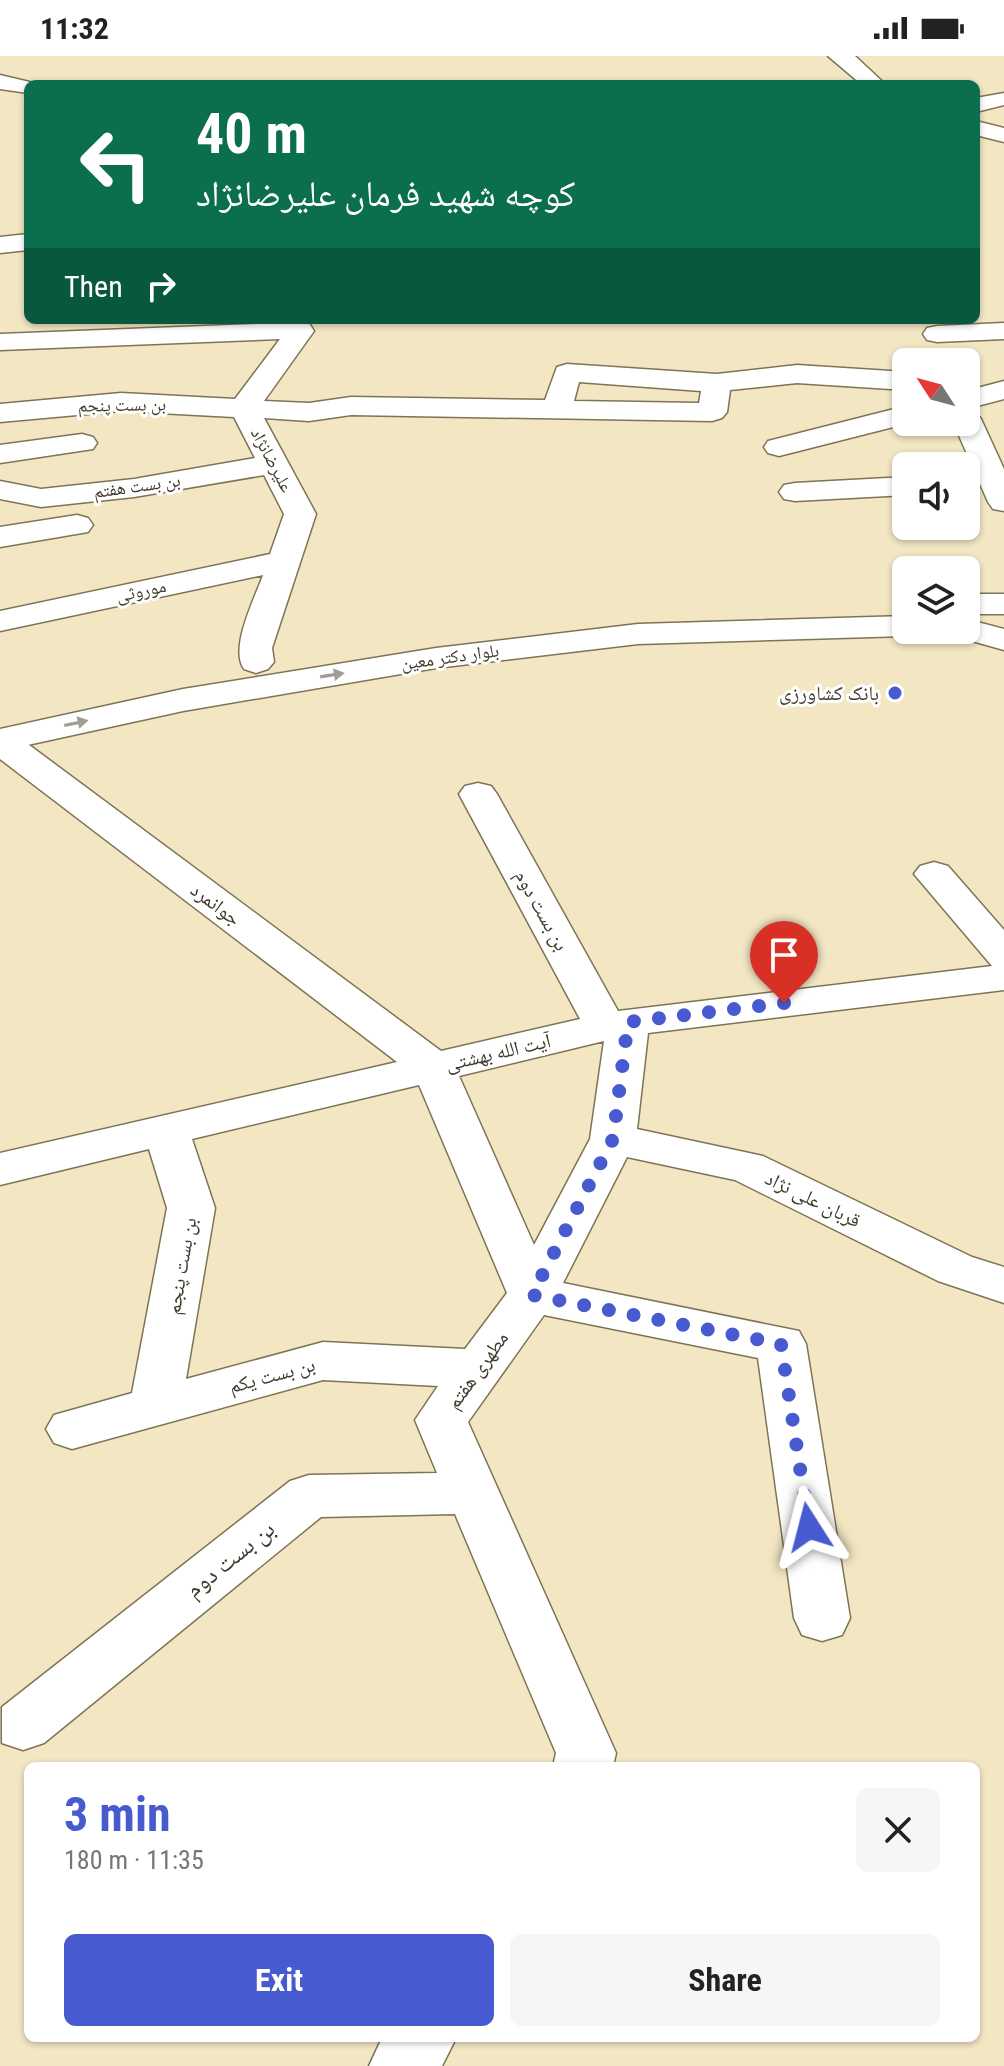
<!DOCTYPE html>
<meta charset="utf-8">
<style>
:root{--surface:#fff;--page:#f6f6f6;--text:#222;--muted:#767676;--accent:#485acf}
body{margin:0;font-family:"Roboto Condensed","Noto Naskh Arabic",sans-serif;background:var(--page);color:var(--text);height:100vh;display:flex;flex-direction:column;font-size:30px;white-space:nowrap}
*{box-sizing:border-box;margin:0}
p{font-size:26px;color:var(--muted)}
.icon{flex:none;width:44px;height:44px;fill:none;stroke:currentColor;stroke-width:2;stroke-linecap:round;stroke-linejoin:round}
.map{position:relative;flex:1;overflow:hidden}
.panel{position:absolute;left:24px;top:1706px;width:956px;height:280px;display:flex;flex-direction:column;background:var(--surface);border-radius:12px;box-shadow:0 2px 6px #0004}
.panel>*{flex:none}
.banner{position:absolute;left:24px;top:24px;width:956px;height:244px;border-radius:12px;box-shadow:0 2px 6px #0004;background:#0b6e4f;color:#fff;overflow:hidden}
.needle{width:52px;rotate:306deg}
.buttons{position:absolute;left:892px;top:292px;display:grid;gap:16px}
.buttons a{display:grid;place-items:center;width:88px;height:88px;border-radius:12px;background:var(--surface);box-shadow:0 2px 6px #0004;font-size:40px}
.pin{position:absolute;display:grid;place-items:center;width:68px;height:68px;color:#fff;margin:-82px -34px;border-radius:50% 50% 50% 0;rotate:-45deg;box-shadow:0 0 8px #0007}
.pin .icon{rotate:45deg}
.me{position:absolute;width:88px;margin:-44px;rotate:351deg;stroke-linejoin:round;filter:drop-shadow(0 0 6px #0008)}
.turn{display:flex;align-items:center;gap:28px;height:168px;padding:0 40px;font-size:36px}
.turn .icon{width:104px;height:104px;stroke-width:2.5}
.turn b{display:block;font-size:56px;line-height:68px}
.then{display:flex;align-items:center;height:76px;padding:0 40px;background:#0003;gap:16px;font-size:30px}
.round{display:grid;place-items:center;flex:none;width:84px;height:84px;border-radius:12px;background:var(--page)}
.overview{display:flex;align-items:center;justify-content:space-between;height:136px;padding:0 40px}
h1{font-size:48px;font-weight:700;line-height:60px;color:var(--accent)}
.cta{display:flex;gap:16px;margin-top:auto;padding:16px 40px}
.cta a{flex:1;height:92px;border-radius:12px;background:var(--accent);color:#fff;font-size:32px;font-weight:700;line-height:92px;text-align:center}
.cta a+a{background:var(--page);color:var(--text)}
.status{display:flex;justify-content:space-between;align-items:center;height:56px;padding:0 40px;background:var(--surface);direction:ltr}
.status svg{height:22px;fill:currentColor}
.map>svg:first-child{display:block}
</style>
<div class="status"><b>11:32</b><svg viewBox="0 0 49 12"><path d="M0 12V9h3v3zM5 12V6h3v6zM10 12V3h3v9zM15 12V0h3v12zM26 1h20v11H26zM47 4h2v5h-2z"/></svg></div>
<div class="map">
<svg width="1004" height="2010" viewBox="0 0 1004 2010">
<rect width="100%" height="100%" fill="#f2e6c3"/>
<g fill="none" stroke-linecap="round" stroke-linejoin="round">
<!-- minor casing -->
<g stroke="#7e7454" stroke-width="3">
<path id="minor" d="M 828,0 L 855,0 L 885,28 L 861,28 Z
M 0,19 L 38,28 L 28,28 L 28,37 L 0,33 Z
M 1004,37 L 1004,49 L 976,56 L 976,42 Z
M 976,65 L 1004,72 L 1004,86 L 976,79 Z
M 28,178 L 28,194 L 0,197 L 0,181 Z
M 279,264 L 307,264 L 314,275 L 264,345 L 309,347 L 351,341 L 545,344 L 557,311 L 567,308 L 717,318 L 797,309 L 906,316 L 906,334 L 797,327 L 730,334 L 727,356 L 722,362 L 712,365 L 351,359 L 309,365 L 264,362 L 316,458 L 272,592 L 274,606 L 268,613 L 256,617 L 244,613 C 229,592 255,542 263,519 L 0,575 L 0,555 L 270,498 L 284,458 L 264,419 L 134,441 L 41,451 L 0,443 L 0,425 L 41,433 L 134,423 L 255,402 L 234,361 L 121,355 L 0,366 L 0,348 L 121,337 L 235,343 L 280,283 L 0,294 L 0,278 L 281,267 ZM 579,326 L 701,335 L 699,347 L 574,345 Z
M 1004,267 L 1004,283 L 937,286 L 927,284 L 923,278 L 927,272 L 937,270 Z
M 1004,325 L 1004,343 L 966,353 L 966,335 Z
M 906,350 L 906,366 L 913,366 L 779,400 L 768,397 L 764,391 L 768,385 Z
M 966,354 L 976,357 L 981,363 L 1004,413 L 1004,455 L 993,453 L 988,446 L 953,366 L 966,366 Z
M 82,378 L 93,381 L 97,387 L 93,393 L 0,407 L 0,389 Z
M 906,421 L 906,439 L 795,445 L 784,443 L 779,436 L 784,429 L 795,427 Z
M 77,459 L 88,462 L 93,469 L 88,476 L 0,491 L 0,471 Z
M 966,563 L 1004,573 L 1004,594 L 954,580 L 950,574 L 966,574 Z
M 0,674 L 13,677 L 441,995 L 580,963 L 459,738 L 465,730 L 478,727 L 491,730 L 497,738 L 618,955 L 992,910 L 914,818 L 920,810 L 934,806 L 948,810 L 1004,874 L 1004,934 L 648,977 L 637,1073 L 763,1100 L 972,1201 L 1004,1211 L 1004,1247 L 938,1225 L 735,1124 L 627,1101 L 563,1227 L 799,1275 L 806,1288 L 850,1562 L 842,1579 L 822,1585 L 802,1579 L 794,1562 L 758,1302 L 544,1259 L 468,1366 L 616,1697 L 613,1710 L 553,1710 L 556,1697 L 455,1458 L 321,1461 L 44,1687 L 23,1694 L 2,1687 L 2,1651 L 290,1425 L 309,1419 L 437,1417 L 415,1364 L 438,1330 L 323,1324 L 72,1393 L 54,1387 L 46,1373 L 54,1359 L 132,1337 L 167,1152 L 149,1093 L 0,1129 L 0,1097 L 397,1006 L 0,703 ZM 604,985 L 590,1083 L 534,1189 L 459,1020 ZM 419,1029 L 507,1237 L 465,1293 L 323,1286 L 186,1323 L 215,1152 L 192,1083 Z
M 382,1982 L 456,1982 L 442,2010 L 369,2010 Z"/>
</g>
<!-- major casing -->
<g stroke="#7e7454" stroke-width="3">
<path id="major" d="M 966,538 L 1004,538 L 1004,558 L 966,558 Z
M 906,560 L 906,574 L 920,574 L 918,577 L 906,580 L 638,588 L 436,612 L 183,655 L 0,695 L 0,673 L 183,633 L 436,592 L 638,568 Z"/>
</g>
<!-- minor -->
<use href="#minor" fill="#fff" fill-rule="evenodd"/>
<!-- major -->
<use href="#major" fill="#fff" fill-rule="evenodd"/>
</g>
<!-- one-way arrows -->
<defs><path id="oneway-solid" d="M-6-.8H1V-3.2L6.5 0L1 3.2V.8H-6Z" transform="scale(2)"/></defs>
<g fill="#9f9d96">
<use href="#oneway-solid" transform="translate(332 619) rotate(-9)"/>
<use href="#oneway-solid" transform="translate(76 667) rotate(-12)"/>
</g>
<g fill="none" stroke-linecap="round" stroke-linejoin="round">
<!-- route -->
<path stroke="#485acf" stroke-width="14" stroke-dasharray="0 25.2" d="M 784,947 L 628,966 L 613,1083 L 532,1239 L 781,1288 L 809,1471"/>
</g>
<!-- markers -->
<circle fill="#485acf" stroke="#fff" stroke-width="3" cx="895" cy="637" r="8"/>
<g text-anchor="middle" stroke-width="6" stroke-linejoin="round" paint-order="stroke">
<!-- far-street labels -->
<g font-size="18" fill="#3f3b2d" stroke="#fff">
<text transform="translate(122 349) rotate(-1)" y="6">بن بست پنجم</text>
<text transform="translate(272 404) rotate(62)" y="6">علیرضانژاد</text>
<text transform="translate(137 430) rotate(-8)" y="6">بن بست هفتم</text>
<text transform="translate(141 535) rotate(-12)" y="6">موروثی</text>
<text transform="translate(450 601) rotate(-8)" y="6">بلوار دکتر معین</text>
</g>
<!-- poi labels -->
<g font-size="20" fill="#3f3b2d" stroke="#fff" text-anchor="end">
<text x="879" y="644">بانک کشاورزی</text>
</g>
<!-- street labels -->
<g font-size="20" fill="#3f3b2d" stroke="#fff">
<text transform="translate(216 848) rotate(37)" y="7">جوانمرد</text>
<text transform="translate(542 854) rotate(61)" y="7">بن بست دوم</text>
<text transform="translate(498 996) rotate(-13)" y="7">آیت الله بهشتی</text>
<text transform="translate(813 1143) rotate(26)" y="7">قربان علی نژاد</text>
<text transform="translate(181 1210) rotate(-80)" y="7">بن بست پنجم</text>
<text transform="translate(477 1314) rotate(-54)" y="7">مطهری هفتم</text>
<text transform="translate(272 1319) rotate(-15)" y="7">بن بست یکم</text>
</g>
<!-- near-street labels -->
<g font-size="24" fill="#3f3b2d" stroke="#fff">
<text transform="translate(230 1503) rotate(-39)" y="8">بن بست دوم</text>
</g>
</g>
</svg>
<div class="buttons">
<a><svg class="needle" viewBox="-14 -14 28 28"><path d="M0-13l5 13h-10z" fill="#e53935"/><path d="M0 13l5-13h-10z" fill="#767676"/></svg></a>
<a><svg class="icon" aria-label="sound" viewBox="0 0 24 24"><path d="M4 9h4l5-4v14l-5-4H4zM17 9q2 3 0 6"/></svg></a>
<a><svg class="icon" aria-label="layers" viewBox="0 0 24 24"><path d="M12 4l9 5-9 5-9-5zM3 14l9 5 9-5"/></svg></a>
</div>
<div class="pin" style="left:784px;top:947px;background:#d93025"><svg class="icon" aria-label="arrive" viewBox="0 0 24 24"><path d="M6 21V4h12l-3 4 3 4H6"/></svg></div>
<svg class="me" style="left:809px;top:1471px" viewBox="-20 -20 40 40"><path d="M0-17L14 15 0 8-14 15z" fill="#485acf" stroke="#fff" stroke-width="4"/></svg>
<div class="banner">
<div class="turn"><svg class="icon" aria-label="left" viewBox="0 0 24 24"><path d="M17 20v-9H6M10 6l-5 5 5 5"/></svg><div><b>40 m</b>کوچه شهید فرمان علیرضانژاد</div></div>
<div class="then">Then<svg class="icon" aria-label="right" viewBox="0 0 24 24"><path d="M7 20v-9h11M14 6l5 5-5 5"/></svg></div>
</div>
<section class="panel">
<div class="overview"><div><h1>3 min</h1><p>180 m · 11:35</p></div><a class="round"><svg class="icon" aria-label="close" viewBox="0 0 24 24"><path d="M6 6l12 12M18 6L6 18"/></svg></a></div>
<div class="cta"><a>Exit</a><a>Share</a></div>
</section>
</div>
